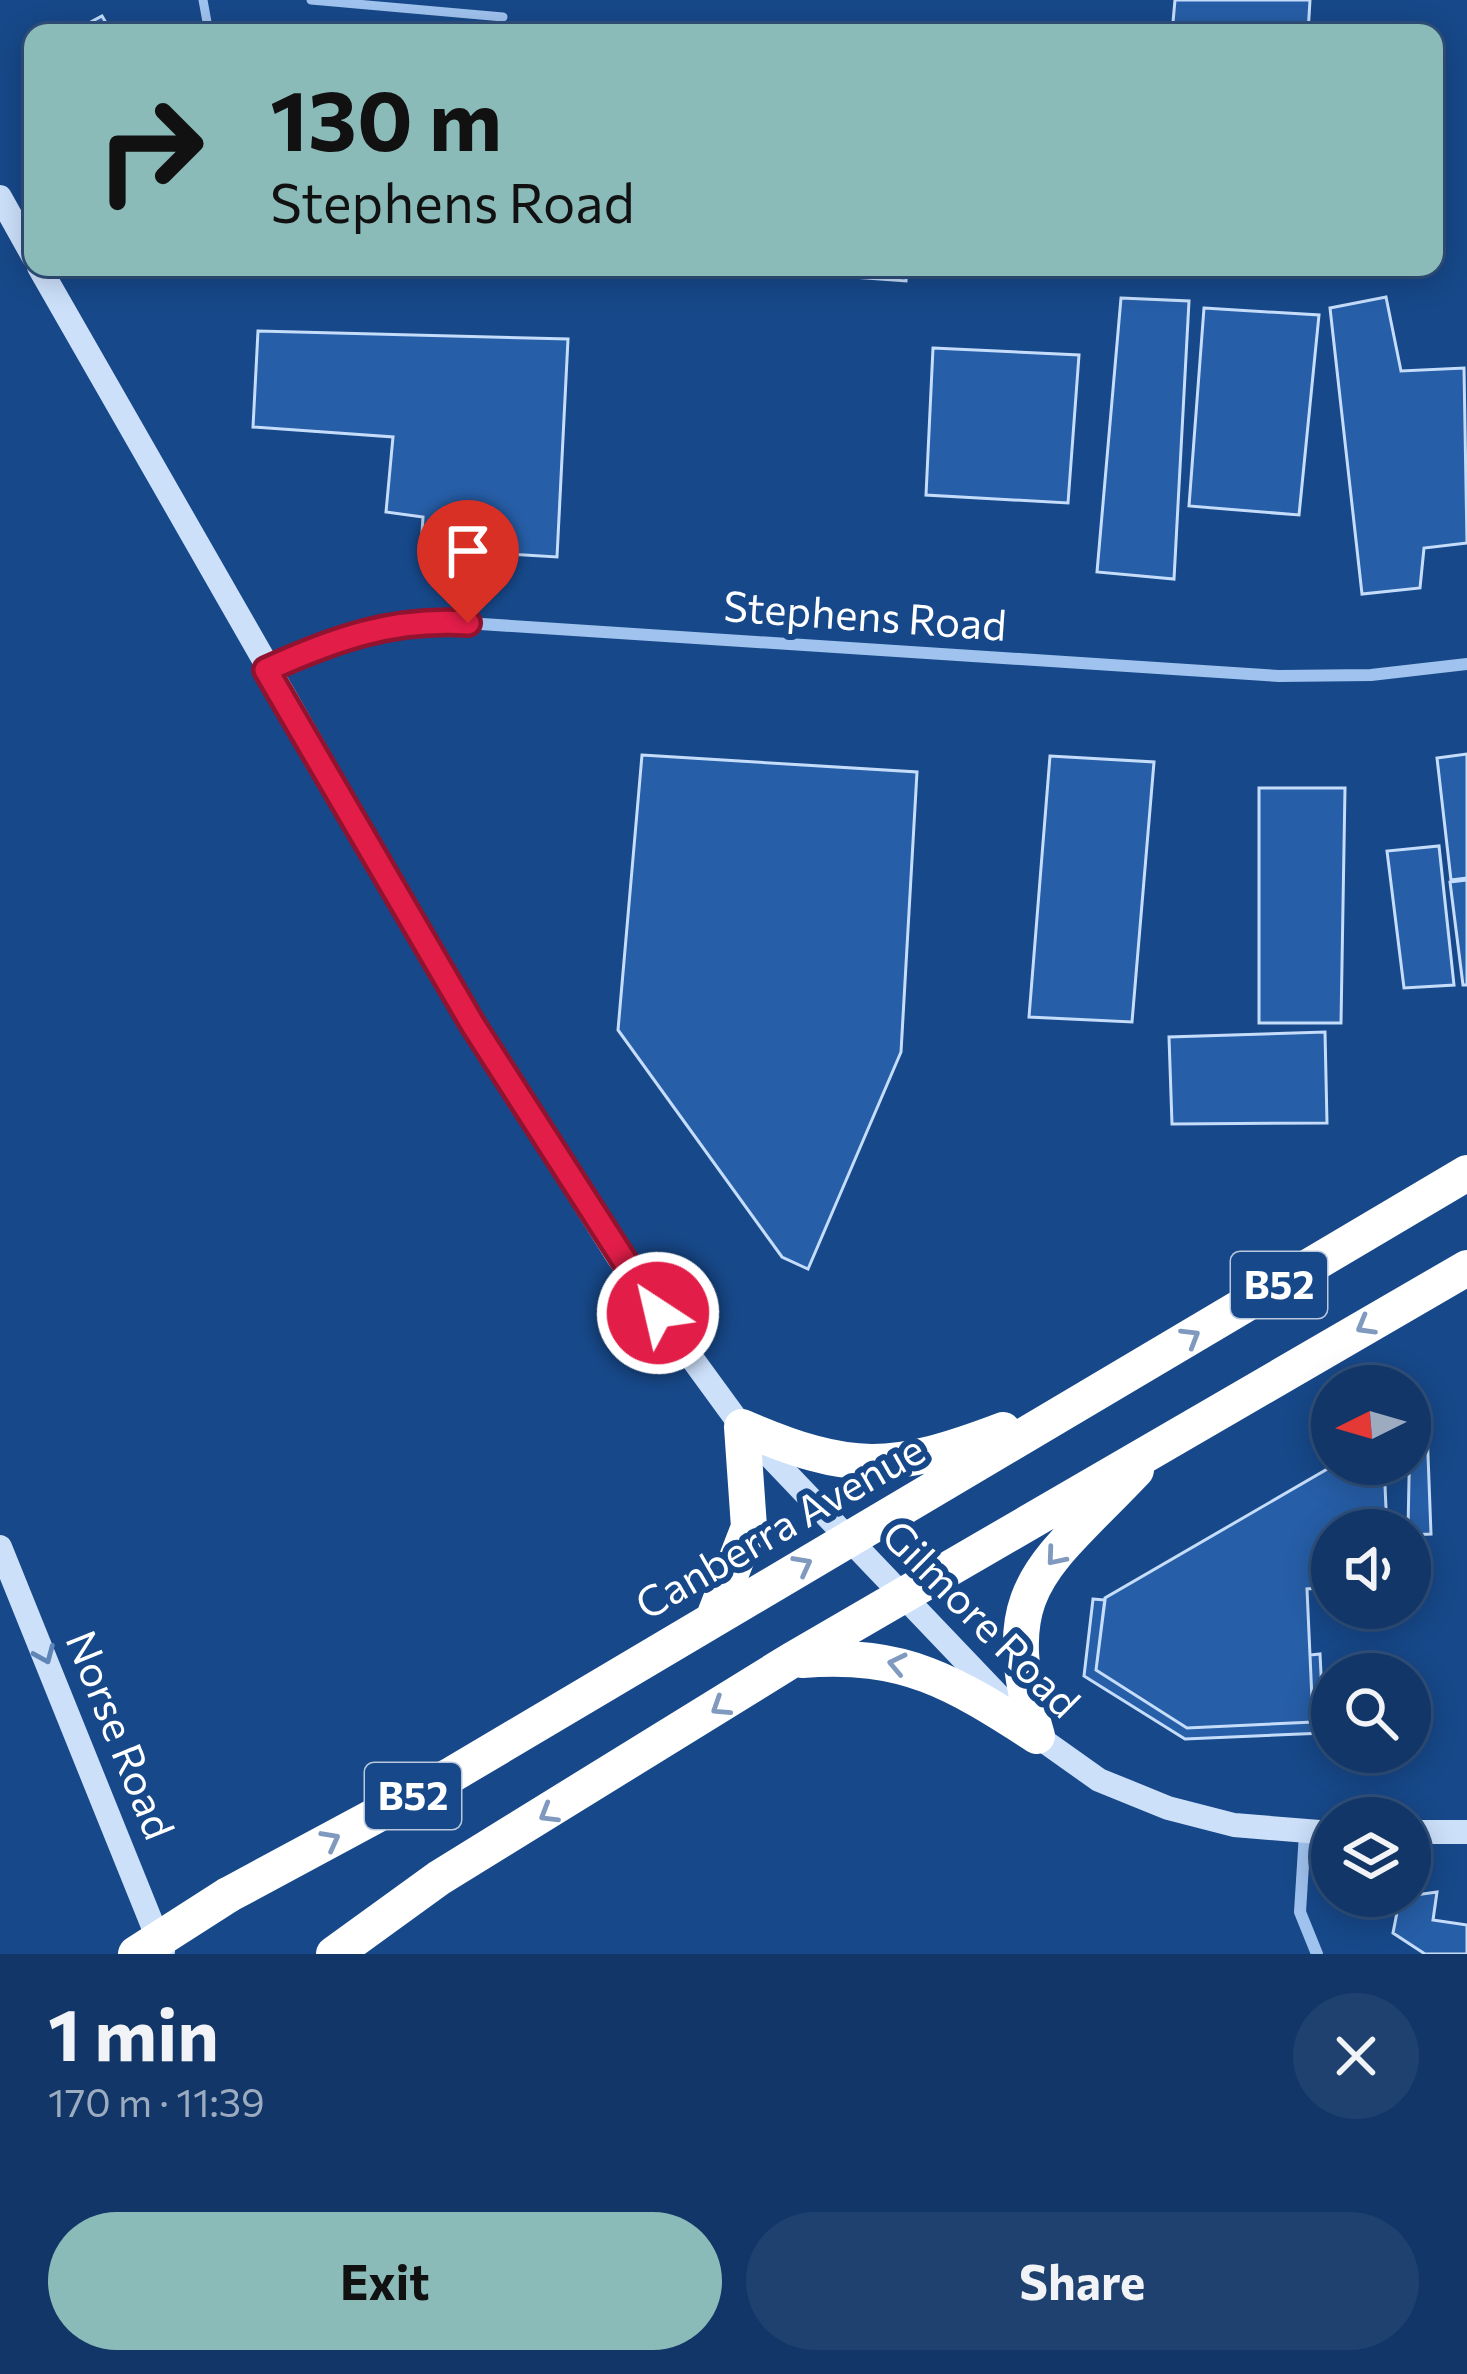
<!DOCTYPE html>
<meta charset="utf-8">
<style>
:root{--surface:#113667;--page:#1e4170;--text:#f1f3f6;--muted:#9cabc0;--line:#30507b;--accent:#8bbbb9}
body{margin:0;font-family:Commissioner,sans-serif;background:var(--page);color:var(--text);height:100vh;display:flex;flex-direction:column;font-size:45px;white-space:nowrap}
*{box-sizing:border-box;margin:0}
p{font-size:39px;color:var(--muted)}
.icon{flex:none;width:66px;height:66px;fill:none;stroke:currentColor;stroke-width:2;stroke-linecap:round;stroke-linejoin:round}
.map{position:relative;height:1954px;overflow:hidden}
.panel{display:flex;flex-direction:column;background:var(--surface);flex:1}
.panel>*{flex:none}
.guide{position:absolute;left:24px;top:24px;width:1419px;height:252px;border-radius:24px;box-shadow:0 6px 30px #0003,0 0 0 3px var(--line);background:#8bbbb9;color:#111;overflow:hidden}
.needle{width:78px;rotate:265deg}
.fabs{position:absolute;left:1311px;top:1365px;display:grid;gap:24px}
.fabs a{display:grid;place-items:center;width:120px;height:120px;border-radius:50%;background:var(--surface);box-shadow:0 6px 30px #0003,0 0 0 3px var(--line);font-size:60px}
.pin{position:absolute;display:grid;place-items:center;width:102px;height:102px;color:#fff;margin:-123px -51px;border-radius:50% 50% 50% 0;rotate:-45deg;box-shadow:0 0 12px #0007}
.pin .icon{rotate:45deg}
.me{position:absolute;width:132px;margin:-66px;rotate:325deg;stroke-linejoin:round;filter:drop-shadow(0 0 9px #0008)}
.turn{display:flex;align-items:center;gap:42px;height:252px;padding:0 48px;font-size:54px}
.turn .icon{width:156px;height:156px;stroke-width:2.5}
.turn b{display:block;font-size:84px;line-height:102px}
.round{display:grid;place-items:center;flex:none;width:126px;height:126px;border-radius:63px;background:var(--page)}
.summary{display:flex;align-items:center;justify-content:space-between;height:204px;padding:0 48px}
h1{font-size:72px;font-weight:700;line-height:90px}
.primary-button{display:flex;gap:24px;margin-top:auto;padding:24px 48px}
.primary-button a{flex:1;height:138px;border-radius:72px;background:var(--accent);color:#111;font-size:48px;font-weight:700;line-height:138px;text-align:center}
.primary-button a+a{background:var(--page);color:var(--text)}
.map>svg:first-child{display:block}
</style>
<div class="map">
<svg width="1467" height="1954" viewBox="0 0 1467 1954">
<rect width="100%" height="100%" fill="#174889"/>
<!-- building -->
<path fill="#265ea7" stroke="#c5ddfa" stroke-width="3" d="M 1175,0 L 1310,0 L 1308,33 L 1172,33 Z
M 102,16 L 112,33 L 70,33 Z
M 713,267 L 907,267 L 906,281 Z
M 1386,297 L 1401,371 L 1464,368 L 1467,543 L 1424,548 L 1420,588 L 1362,594 L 1330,308 Z
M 1121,298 L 1189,301 L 1174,579 L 1097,572 Z
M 1204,308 L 1319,315 L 1299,515 L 1189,506 Z
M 258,331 L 568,339 L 557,557 L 421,549 L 423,517 L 386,512 L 393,437 L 253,427 Z
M 933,348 L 1079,355 L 1068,503 L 926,495 Z
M 1467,754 L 1467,878 L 1451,880 L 1437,758 Z
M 642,755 L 917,772 L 901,1052 L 808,1269 L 782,1257 L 618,1030 Z
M 1050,756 L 1154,762 L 1132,1022 L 1029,1017 Z
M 1259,788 L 1345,788 L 1341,1023 L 1259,1023 Z
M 1439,846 L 1454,985 L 1404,988 L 1387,851 Z
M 1467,880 L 1467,985 L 1463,985 L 1450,882 Z
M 1325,1032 L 1327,1123 L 1172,1124 L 1169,1037 Z
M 1410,1429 L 1427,1429 L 1431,1534 L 1410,1535 L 1408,1530 Z
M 1336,1464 L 1384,1464 L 1387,1530 L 1332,1530 L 1332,1587 L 1307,1589 L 1313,1722 L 1187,1728 L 1096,1670 L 1105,1598 Z
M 1093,1599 L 1105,1600 L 1096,1670 L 1187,1728 L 1313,1722 L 1310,1655 L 1320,1654 L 1324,1733 L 1185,1739 L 1084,1676 Z
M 1437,1892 L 1433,1920 L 1467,1925 L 1467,1954 L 1425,1954 L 1393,1933 L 1400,1897 Z"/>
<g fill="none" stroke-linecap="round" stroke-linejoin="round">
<!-- lane -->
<path stroke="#9fc2ee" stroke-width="9" d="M 203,0 L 209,33
M 311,0 L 503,17"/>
<!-- street -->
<path stroke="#9fc2ee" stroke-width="12" d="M 268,669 L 340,636 L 420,620 L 1279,676 L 1371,675 L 1467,664
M 1305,1833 L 1300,1912 L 1317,1954"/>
<!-- secondary -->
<path stroke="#cce0fa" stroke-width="24" d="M 0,197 L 33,256
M 39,267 L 473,1025 L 618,1257 L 742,1427 L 1037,1736 L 1099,1780 L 1168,1808 L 1234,1825 L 1332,1833
M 0,1547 L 163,1951
M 1410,1832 L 1467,1832"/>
<!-- highway -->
<path stroke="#fff" stroke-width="36" d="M 742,1427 C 851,1474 892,1472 1003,1430
M 714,1617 L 749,1527 L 742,1427
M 802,1660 C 905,1652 953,1682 1037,1736
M 1037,1736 C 994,1588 1040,1571 1136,1470
M 228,1895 L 453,1774 L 1467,1173
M 334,1954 L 439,1878 L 792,1660 L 1467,1268"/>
<!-- highway-bridge -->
<path stroke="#fff" stroke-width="36" d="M 136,1954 L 228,1895"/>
</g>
<!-- one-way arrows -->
<defs><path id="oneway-chevron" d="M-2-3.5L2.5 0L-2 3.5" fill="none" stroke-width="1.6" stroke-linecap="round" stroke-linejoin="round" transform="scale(3)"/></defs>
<g stroke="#7f9abe">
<use href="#oneway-chevron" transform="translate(1365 1326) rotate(150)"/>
<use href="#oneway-chevron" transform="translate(1191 1337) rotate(-31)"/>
<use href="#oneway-chevron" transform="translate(1055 1557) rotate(130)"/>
<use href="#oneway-chevron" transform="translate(803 1565) rotate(-28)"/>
<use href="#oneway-chevron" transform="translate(897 1664) rotate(-168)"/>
<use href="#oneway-chevron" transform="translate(720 1707) rotate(147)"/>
<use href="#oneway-chevron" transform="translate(548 1814) rotate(149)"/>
<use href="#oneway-chevron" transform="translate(331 1840) rotate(-28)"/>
</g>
<use stroke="#5f85b6" href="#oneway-chevron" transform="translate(45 1655) rotate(67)"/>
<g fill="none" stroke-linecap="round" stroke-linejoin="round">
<!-- route casing -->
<g stroke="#92132f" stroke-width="30">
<path id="route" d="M 468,623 C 393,618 334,639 266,670 L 473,1025 L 658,1313"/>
</g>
<!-- route -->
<use href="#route" stroke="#e11d48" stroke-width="21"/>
</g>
<g text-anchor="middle" stroke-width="12" stroke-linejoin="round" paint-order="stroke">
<!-- shield labels -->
<g fill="#174889" stroke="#b9c8dc" stroke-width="3">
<rect x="1231" y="1252" width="96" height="66" rx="9"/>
<rect x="365" y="1763" width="96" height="66" rx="9"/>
</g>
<g font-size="39" font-weight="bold" fill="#fff">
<text x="1279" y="1299">B52</text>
<text x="413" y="1810">B52</text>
</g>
<!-- street labels -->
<g font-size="42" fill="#fff" stroke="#174889">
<text transform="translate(865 616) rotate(4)" y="15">Stephens Road</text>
<text transform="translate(780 1527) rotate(-30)" y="15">Canberra Avenue</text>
<text transform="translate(981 1619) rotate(45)" y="15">Gilmore Road</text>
<text transform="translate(120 1735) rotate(68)" y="15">Norse Road</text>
</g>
</g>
</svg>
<div class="fabs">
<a><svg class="needle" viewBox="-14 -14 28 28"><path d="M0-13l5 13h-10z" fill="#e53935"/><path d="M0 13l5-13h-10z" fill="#9cabc0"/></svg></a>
<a><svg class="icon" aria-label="sound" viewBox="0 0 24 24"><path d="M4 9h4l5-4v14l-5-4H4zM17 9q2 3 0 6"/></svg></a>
<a><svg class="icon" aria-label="search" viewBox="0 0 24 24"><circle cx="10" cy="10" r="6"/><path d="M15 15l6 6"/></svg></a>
<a><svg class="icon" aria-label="layers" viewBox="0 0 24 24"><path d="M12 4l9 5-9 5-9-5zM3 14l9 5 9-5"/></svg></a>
</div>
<div class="pin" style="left:468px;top:623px;background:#d93025"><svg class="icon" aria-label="arrive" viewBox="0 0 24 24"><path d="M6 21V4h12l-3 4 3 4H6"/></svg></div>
<svg class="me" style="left:658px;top:1313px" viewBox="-20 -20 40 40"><circle r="17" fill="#e11d48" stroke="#fff" stroke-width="3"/><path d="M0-11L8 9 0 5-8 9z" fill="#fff"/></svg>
<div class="guide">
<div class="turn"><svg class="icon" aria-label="right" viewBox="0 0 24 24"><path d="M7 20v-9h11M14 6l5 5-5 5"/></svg><div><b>130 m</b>Stephens Road</div></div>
</div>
</div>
<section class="panel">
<div class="summary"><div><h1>1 min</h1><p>170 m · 11:39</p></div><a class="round"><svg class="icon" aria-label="close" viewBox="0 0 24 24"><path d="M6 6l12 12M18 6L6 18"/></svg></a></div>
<div class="primary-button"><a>Exit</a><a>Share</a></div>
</section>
